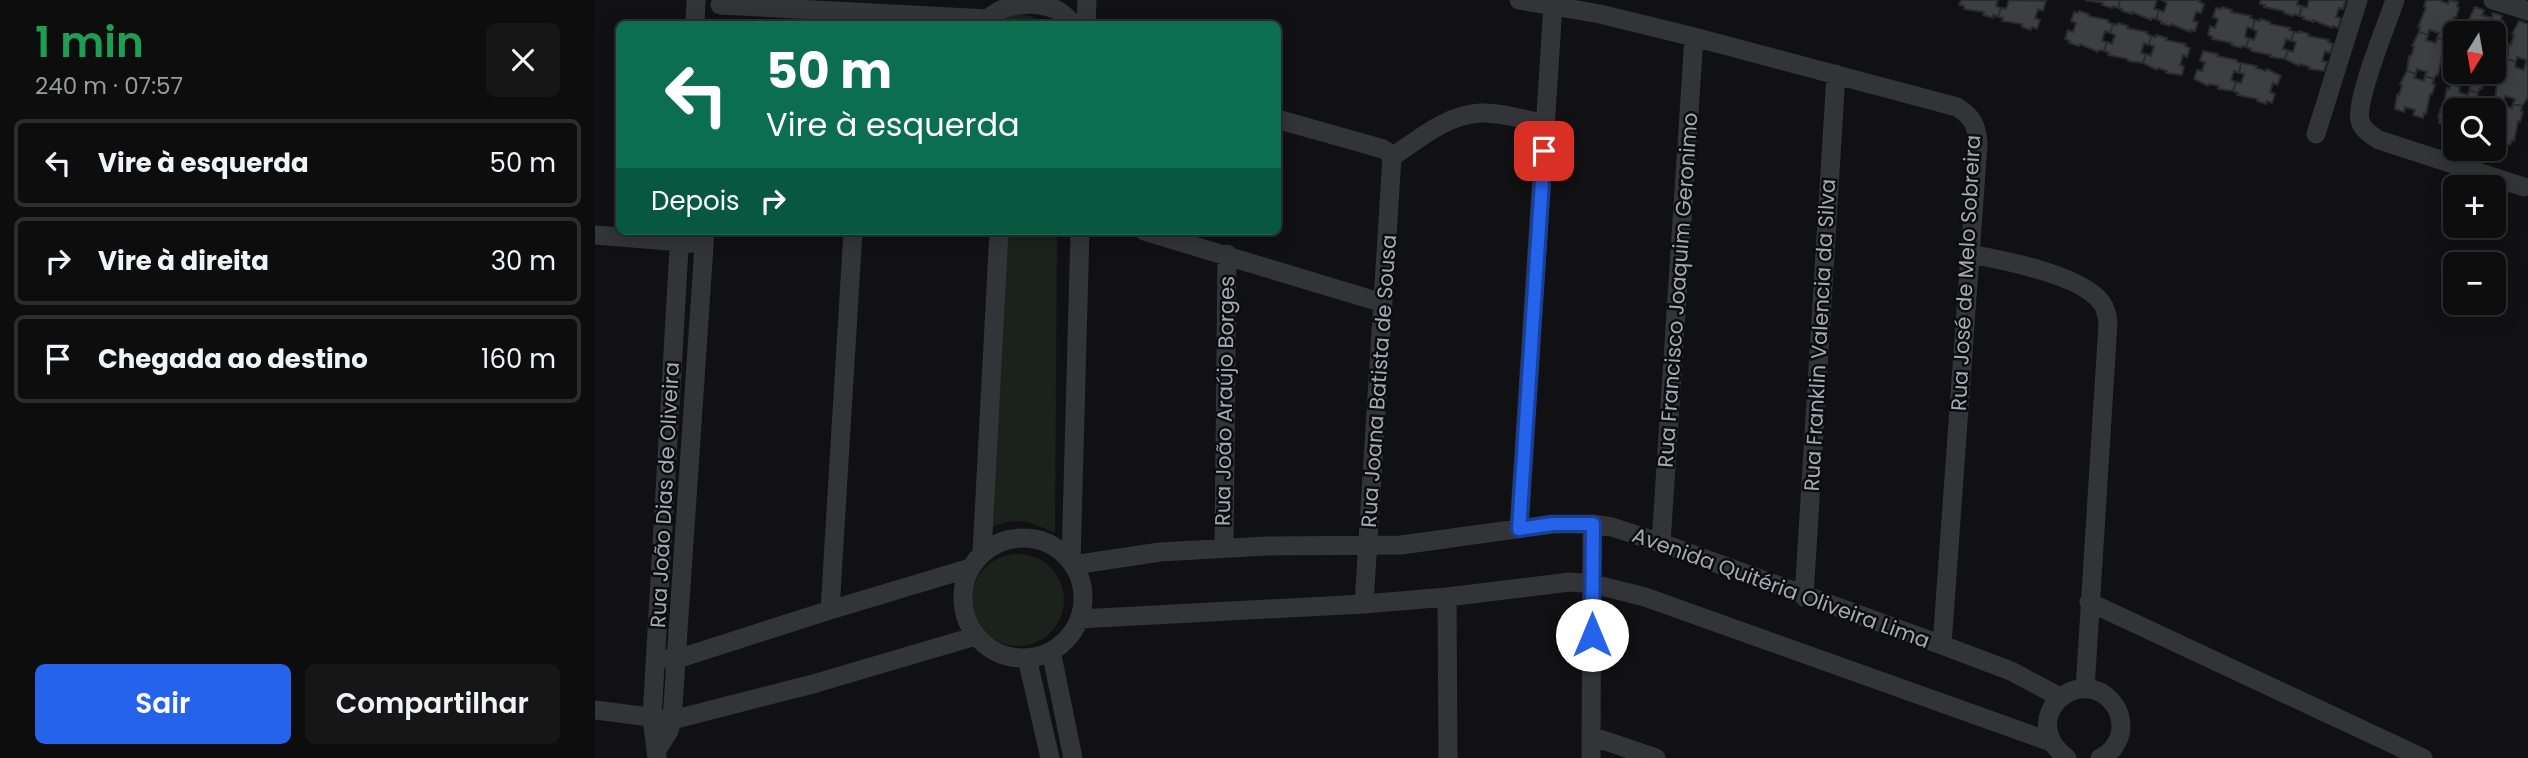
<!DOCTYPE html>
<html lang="pt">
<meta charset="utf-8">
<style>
:root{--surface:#0d0d0e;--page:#161617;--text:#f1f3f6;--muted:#9a9c9e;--line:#2d2d2e;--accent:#2563eb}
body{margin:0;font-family:Poppins,sans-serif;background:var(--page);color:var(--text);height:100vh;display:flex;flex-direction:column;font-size:26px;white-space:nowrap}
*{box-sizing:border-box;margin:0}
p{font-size:23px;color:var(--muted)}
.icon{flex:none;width:38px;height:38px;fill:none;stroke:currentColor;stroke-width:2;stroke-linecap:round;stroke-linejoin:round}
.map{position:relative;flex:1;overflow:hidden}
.sheet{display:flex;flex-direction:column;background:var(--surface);width:595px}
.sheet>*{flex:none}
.guide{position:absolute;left:21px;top:21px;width:665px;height:214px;border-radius:10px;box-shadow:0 4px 18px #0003,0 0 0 2px var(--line);background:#0b6e4f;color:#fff;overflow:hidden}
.needle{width:46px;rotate:191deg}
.fabs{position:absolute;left:1848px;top:21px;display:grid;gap:14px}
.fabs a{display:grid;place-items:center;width:63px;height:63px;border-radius:10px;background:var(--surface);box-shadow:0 4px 18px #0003,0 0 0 2px var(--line);font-size:35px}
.pin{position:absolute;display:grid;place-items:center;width:60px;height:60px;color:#fff;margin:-30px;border-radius:14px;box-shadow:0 4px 10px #0006}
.me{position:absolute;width:77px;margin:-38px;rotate:0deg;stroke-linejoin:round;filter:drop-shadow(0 0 5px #0008)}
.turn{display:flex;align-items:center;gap:24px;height:147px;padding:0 35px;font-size:32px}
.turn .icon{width:91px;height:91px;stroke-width:2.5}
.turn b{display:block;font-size:49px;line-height:60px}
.then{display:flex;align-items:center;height:66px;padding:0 35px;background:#0003;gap:14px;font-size:26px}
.round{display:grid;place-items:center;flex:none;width:74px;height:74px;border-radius:10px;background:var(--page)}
.head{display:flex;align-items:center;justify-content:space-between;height:119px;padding:0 35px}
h1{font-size:42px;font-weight:600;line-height:52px;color:#1e9e55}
.cta{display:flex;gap:14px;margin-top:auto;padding:14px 35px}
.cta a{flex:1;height:80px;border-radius:10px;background:var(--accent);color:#fff;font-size:28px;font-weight:600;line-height:80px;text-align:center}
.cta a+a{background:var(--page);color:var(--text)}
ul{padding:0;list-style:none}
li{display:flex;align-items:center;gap:21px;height:88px;margin:0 14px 10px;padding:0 21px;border:4px solid var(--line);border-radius:10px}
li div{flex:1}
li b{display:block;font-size:26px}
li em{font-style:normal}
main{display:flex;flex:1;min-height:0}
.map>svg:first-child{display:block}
</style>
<main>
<section class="sheet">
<div class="head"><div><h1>1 min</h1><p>240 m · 07:57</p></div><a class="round"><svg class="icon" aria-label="close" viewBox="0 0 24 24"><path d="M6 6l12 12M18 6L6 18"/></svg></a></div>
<ul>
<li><svg class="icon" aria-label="left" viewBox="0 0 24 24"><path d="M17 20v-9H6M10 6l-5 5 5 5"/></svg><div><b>Vire à esquerda</b></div><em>50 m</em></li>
<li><svg class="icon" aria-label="right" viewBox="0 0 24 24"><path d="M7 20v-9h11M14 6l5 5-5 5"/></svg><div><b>Vire à direita</b></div><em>30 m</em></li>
<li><svg class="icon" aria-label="arrive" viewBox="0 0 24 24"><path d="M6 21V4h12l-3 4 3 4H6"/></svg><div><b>Chegada ao destino</b></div><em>160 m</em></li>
</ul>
<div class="cta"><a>Sair</a><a>Compartilhar</a></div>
</section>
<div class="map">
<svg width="1933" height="758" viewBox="0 0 1933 758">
<rect width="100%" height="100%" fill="#111113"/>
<!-- green -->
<path fill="#1b221b" d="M 413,14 C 428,14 439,15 451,24 L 392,24 Z
M 408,231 L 462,231 L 460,533 C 430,519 421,516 390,530 Z
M377 600a46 46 0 1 1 92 0a46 46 0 1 1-92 0Z"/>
<!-- building -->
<path fill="#3d3f43" stroke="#2b2b2f" stroke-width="2" d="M 1366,0 L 1403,0 L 1401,6 L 1406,8 L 1403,17 L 1398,15 L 1398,18 L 1388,15 L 1389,12 L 1369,9 L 1369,6 L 1364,5 Z
M 1414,0 L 1451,1 L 1448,11 L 1443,9 L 1440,18 L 1445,20 L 1442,29 L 1437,27 L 1436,30 L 1427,27 L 1427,24 L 1407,21 L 1408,18 L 1403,17 L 1406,8 L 1411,9 Z
M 1490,0 L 1525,0 L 1523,8 L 1518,6 L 1517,8 L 1507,5 L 1508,3 Z
M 1525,0 L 1562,0 L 1559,9 L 1564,10 L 1561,19 L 1557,18 L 1556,20 L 1537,12 L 1537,14 L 1527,11 L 1527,9 L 1523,8 Z
M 1567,0 L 1605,0 L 1604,2 L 1609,4 L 1606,13 L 1601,12 L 1598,21 L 1603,22 L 1600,31 L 1595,30 L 1595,32 L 1576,24 L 1575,26 L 1566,23 L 1566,21 L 1561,19 L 1564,10 L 1569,12 L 1572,3 Z
M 1666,0 L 1703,0 L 1702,5 L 1707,6 L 1704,16 L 1699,14 L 1698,16 L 1689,13 L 1689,11 L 1669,7 L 1670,5 L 1665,4 Z
M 1714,0 L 1751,0 L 1748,9 L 1744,8 L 1741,17 L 1746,18 L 1743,28 L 1738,26 L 1737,28 L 1718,20 L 1718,22 L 1708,19 L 1709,17 L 1704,16 L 1707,6 L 1712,8 Z
M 1831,0 L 1844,0 L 1853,4 L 1854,0 L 1863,2 L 1862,7 L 1864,8 L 1861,17 L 1859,17 L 1855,37 L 1853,36 L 1851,41 L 1842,38 L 1844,33 L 1834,30 L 1833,35 L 1824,32 L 1825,27 L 1823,27 L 1831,8 L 1829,7 Z
M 1627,7 L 1637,10 L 1636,12 L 1656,16 L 1655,18 L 1660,20 L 1657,29 L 1652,27 L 1650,37 L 1654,38 L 1651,47 L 1647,46 L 1646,48 L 1636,45 L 1637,43 L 1617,39 L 1618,37 L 1613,35 L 1615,26 L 1620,28 L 1623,19 L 1618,17 L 1621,8 L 1626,9 Z
M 1880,7 L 1889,10 L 1887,15 L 1897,18 L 1898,13 L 1907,16 L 1906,20 L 1908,21 L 1905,31 L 1903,30 L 1899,50 L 1899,33 L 1869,33 L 1870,31 L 1872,31 L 1875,22 L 1873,21 Z
M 1484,11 L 1494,14 L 1493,16 L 1513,20 L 1513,22 L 1518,24 L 1515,33 L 1510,31 L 1507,41 L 1512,42 L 1509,51 L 1504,50 L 1503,52 L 1485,44 L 1484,46 L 1474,43 L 1475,41 L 1470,39 L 1473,30 L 1478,32 L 1481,23 L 1476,21 L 1479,12 L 1483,13 Z
M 1666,19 L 1675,22 L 1675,24 L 1695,28 L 1694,30 L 1699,32 L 1696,41 L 1691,39 L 1688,49 L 1693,50 L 1690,59 L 1675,57 L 1676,55 L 1656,51 L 1656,49 L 1651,47 L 1654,38 L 1659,40 L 1662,31 L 1657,29 L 1660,20 L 1665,21 Z
M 1924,21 L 1933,24 L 1933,66 L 1930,65 L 1932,60 L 1922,57 L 1921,62 L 1912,59 L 1914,44 L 1916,45 L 1919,35 L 1917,34 Z
M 1523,23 L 1533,26 L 1532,28 L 1552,32 L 1552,34 L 1556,36 L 1554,45 L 1549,43 L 1546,53 L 1551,54 L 1548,63 L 1533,61 L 1533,59 L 1513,55 L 1514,53 L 1509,51 L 1512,42 L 1517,44 L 1520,35 L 1515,33 L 1518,24 L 1522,25 Z
M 1704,31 L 1714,34 L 1713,36 L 1734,40 L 1733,42 L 1738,44 L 1735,53 L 1730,51 L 1727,61 L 1732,62 L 1729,71 L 1714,69 L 1715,67 L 1705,64 L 1704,66 L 1690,59 L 1693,50 L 1698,52 L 1701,42 L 1696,41 L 1699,32 L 1704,33 Z
M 1824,32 L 1833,35 L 1831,40 L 1841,43 L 1842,38 L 1851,41 L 1850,45 L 1852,46 L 1849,56 L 1847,55 L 1843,75 L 1841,75 L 1839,79 L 1830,76 L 1832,72 L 1822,69 L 1821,74 L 1812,71 L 1814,56 L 1816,56 L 1819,47 L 1817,46 Z
M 1562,35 L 1572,38 L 1571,40 L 1591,44 L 1590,46 L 1595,48 L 1592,57 L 1588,55 L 1585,65 L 1589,66 L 1587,75 L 1571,73 L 1572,71 L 1563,68 L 1562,70 L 1548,63 L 1551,54 L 1556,56 L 1559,46 L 1554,45 L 1556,36 L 1561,37 Z
M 1608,51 L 1623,54 L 1622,56 L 1642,60 L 1642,62 L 1646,63 L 1644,73 L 1639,71 L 1636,80 L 1641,82 L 1638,91 L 1623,89 L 1624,86 L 1614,84 L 1613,86 L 1599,79 L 1602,70 L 1607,71 L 1610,62 L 1605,61 Z
M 1912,59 L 1921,62 L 1920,67 L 1929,70 L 1930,65 L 1933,66 L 1933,97 L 1927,106 L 1918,104 L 1920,99 L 1910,96 L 1909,101 L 1900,98 L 1902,83 L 1904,83 L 1907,74 L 1905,73 Z
M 1646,63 L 1662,66 L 1661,68 L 1671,71 L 1672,69 L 1686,76 L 1682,85 L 1678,83 L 1675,92 L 1680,94 L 1677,103 L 1672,101 L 1671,104 L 1662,101 L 1662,99 L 1642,95 L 1643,93 L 1638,91 L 1641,82 L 1646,83 L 1649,74 L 1644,73 Z
M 1858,69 L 1860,72 L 1890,72 L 1887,89 L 1885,88 L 1883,93 L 1874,90 L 1876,85 L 1866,82 L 1865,87 L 1856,84 Z
M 1812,71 L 1821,74 L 1819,78 L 1829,81 L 1830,76 L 1839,79 L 1838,84 L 1840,85 L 1837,94 L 1835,94 L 1831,114 L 1829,113 L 1828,118 L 1818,115 L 1820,110 L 1810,107 L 1809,112 L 1800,109 L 1802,94 L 1804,95 L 1807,85 L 1805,84 Z
M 1856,84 L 1865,87 L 1864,92 L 1873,95 L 1874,90 L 1883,93 L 1882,98 L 1884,98 L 1878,110 L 1860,110 L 1860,123 L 1854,121 L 1853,126 L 1844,123 L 1845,118 L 1843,118 L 1846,108 L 1848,109 L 1852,88 L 1854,89 Z
M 1900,98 L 1909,101 L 1908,106 L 1917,108 L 1918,104 L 1927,106 L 1926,111 L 1928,112 L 1925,122 L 1923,121 L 1919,141 L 1917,140 L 1915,145 L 1906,142 L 1908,137 L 1899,135 L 1899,110 L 1893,110 Z"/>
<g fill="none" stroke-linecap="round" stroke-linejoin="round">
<!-- minor -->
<path stroke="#323438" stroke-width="19" d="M 924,0 L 1005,14 L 1099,37 L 1362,107 C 1378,117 1382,126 1383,144 L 1347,645
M 1800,0 C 1792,24 1760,100 1765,121 C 1768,130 1776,135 1784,140 L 1929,187
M 1898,0 L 1933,11
M 125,5 L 393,19
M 100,24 L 101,0
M 389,24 C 405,2 438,0 462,10 C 468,13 474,20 479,24
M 491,24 L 492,0
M 682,119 L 788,149 L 796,154 L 797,157
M 1721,134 L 1763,0
M 797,157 C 824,139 851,115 885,113 C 907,112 930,120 951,124
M 549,231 L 788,303
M 0,235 L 98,243
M 1375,254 C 1408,260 1486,275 1506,302 C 1511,308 1512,315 1513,323 L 1490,689
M 924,529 L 958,5
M368 598a60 60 0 1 1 120 0a60 60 0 1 1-120 0Z
M 1066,543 L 1099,37
M 629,548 L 632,254
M 387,553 L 404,231
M 476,561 L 485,231
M 478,565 L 565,552 L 672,546 L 806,545 L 958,524 L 997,524 L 1017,527 L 1066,543 L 1347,645 L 1416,671 L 1465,697
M 852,597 L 853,758
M 1209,597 L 1241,74
M 1494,602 L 1828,758
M 769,604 L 797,157
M 235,610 L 258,231
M 484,619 L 769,604 L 852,597 L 975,582 L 998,584 L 1050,597 L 1456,742
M 456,651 L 478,758
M 432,658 L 455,758
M 71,659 L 82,659 L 235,610 L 375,568
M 0,710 L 77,720 L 218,684 L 381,636
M 996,736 L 1061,758
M 62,750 L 74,731 L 77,720 L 110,231
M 62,758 L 57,718 L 85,231
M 996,758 L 997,524
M 1472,758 C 1420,719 1485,661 1518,703 C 1524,710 1526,719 1526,728 C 1525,741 1517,753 1505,758"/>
</g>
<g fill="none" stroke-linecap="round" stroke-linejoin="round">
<!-- route casing -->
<g stroke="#184099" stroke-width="18">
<path id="route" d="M 949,151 L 924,529 L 958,524 L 998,524 L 997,635"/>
</g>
<!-- route -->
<use href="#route" stroke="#2563eb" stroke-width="12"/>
</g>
<g text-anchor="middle" stroke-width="5" stroke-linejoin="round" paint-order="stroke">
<!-- street labels -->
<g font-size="21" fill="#a2aab4" stroke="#0c0c0e">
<text transform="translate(1371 273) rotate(-87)" y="7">Rua José de Melo Sobreira</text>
<text transform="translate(1083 290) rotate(-86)" y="7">Rua Francisco Joaquim Geronimo</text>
<text transform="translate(1225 335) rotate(-87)" y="7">Rua Franklin Valencia da Silva</text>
<text transform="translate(784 381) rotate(-86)" y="7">Rua Joana Batista de Sousa</text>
<text transform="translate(630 401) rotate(-89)" y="7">Rua João Araújo Borges</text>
<text transform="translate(70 495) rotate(-87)" y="7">Rua João Dias de Oliveira</text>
<text transform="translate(1186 588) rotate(20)" y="7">Avenida Quitéria Oliveira Lima</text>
</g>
</g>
</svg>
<div class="fabs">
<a><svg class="needle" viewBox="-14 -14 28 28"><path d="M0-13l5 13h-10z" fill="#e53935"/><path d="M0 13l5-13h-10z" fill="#9a9c9e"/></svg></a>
<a><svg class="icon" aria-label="search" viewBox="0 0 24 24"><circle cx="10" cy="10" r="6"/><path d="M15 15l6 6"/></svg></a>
<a>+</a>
<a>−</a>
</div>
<div class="pin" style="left:949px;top:151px;background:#d93025"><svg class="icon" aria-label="arrive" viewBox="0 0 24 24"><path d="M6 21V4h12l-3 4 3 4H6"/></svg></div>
<svg class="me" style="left:997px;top:635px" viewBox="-20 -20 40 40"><circle r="19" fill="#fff"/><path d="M0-13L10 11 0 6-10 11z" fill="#2563eb"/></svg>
<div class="guide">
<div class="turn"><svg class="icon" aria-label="left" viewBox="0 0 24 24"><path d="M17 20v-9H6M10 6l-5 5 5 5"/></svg><div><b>50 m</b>Vire à esquerda</div></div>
<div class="then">Depois<svg class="icon" aria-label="right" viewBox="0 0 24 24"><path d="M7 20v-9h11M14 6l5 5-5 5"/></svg></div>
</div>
</div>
</main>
